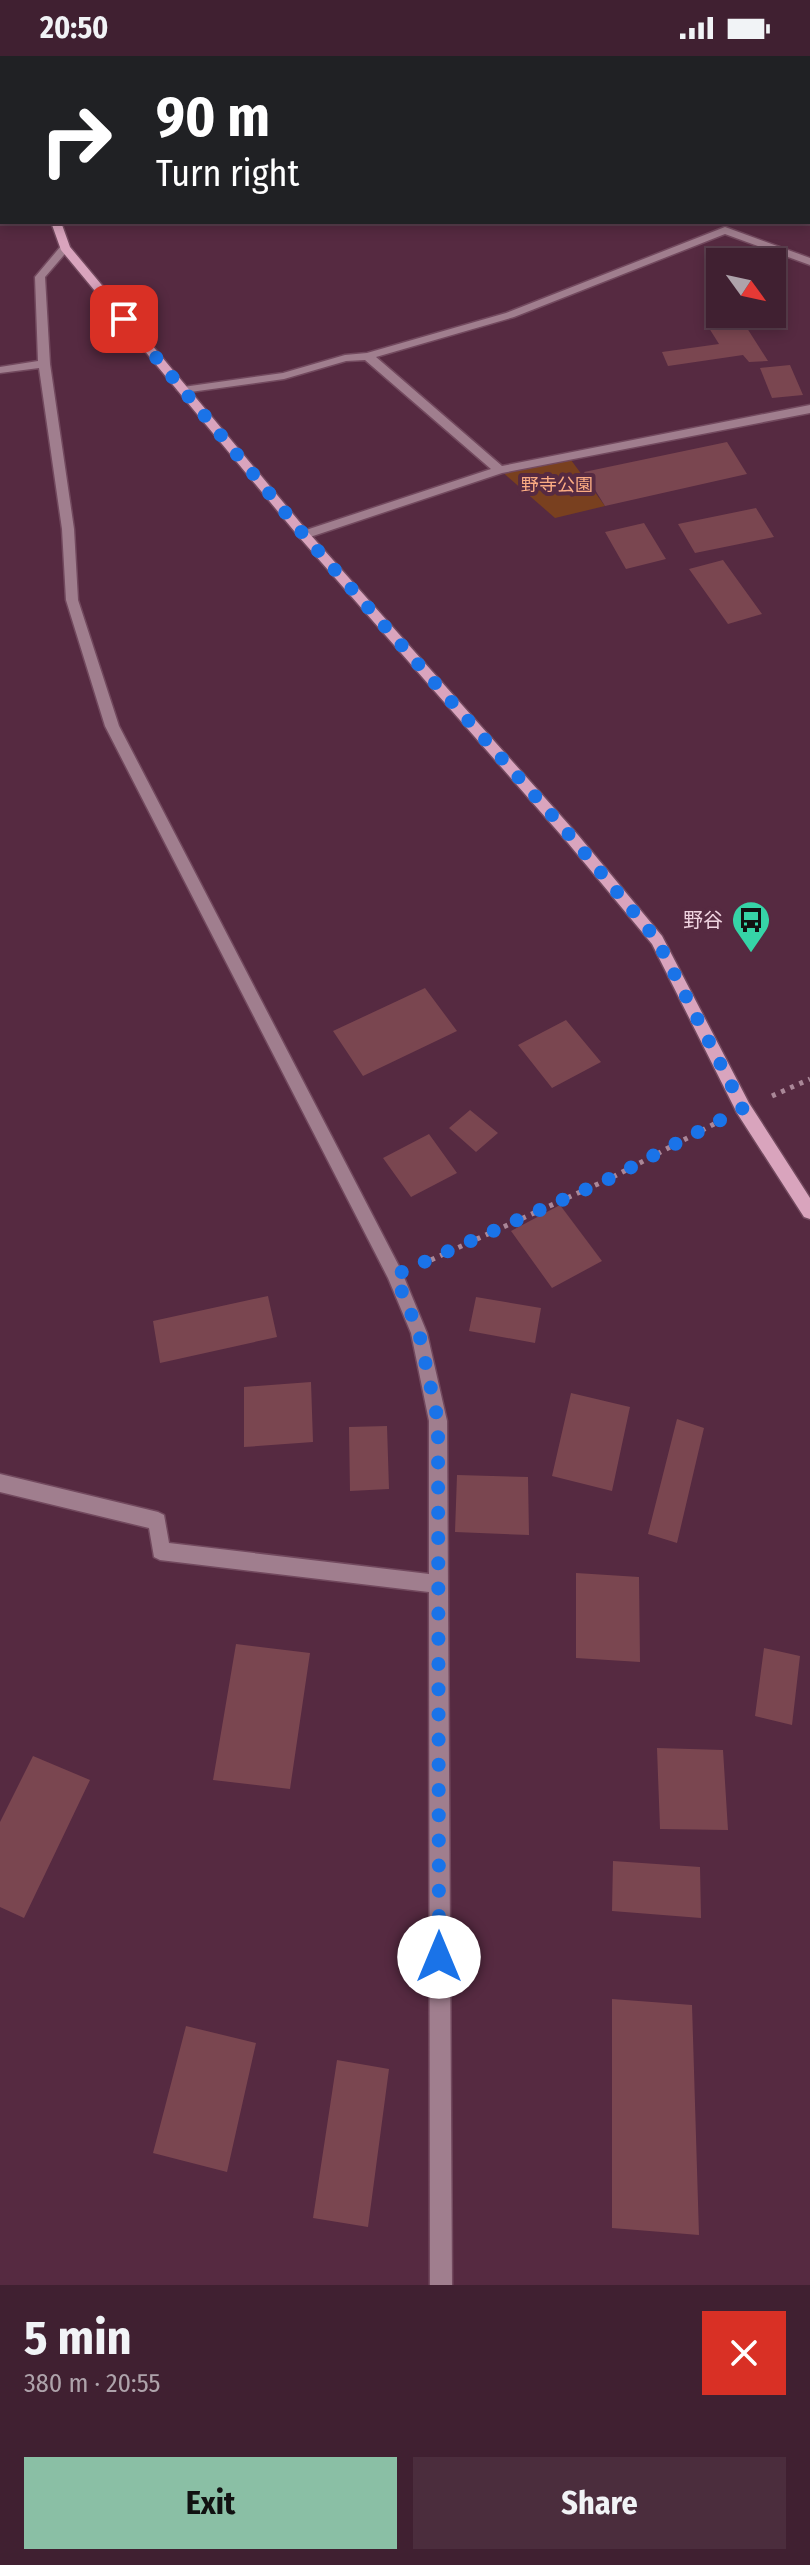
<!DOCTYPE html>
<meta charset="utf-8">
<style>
:root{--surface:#402031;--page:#4b2d3d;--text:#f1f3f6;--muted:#aea3ab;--line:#593e4d;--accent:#8abfa5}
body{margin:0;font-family:"Fira Sans Condensed","Noto Sans JP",sans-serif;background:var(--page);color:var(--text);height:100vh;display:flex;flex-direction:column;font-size:30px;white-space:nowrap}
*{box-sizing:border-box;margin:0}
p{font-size:26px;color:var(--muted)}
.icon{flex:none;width:44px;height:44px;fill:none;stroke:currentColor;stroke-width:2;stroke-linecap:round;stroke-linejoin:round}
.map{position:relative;height:2229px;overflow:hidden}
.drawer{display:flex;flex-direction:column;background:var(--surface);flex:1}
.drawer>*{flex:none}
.guide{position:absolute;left:0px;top:0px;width:810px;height:168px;box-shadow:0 4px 12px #0003,0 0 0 2px var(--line);background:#202124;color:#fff;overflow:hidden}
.needle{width:52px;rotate:123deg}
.controls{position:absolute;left:706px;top:192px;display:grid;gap:16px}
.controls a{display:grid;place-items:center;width:80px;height:80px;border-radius:0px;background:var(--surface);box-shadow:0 4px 12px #0003,0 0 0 2px var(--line);font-size:40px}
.pin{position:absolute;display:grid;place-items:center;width:68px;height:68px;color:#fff;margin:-34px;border-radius:16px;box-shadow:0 4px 12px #0006}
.me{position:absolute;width:88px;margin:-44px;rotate:0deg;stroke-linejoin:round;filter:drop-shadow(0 0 6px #0008)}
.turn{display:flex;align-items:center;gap:28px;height:168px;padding:0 24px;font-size:36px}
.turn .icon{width:104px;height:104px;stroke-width:2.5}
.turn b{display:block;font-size:56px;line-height:68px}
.round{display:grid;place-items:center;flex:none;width:84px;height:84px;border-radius:0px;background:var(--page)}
.head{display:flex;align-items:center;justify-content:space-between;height:136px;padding:0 24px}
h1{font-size:48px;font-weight:700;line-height:60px}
.action{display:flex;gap:16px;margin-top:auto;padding:16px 24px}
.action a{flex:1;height:92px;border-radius:0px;background:var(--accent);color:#111;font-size:32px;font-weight:700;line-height:92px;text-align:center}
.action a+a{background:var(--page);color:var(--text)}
.status{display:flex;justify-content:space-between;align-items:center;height:56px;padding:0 40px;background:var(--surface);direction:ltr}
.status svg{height:22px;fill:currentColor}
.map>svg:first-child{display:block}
</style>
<div class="status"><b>20:50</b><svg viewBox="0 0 49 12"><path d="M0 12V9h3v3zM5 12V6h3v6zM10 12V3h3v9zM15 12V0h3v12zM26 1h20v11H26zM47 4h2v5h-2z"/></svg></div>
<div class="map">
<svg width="810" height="2229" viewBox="0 0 810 2229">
<rect width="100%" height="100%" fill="#562a41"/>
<!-- green -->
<path fill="#79401f" d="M 568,400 L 605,450 L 555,462 L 500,414 Z"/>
<!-- building -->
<path fill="#7a4650" d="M 738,258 L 768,305 L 749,306 L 743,299 L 668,310 L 662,296 L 719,288 L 704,264 Z
M 790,309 L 803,339 L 772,342 L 760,312 Z
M 727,386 L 747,418 L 605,450 L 584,416 Z
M 756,452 L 774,481 L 695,497 L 678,468 Z
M 644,467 L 666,503 L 626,513 L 605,476 Z
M 723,504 L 762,558 L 728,568 L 689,513 Z
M 425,932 L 457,975 L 363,1020 L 333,975 Z
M 566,964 L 601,1006 L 552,1032 L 518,989 Z
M 470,1054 L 498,1077 L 476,1096 L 449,1072 Z
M 429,1078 L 457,1117 L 411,1141 L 383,1102 Z
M 560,1149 L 602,1205 L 552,1232 L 511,1175 Z
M 268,1240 L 277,1281 L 160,1307 L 153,1265 Z
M 476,1241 L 541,1252 L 535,1287 L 469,1275 Z
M 311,1326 L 313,1386 L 244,1391 L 244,1331 Z
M 571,1337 L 630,1351 L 612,1435 L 552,1420 Z
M 677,1363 L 704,1372 L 677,1487 L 648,1478 Z
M 387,1370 L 389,1433 L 350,1435 L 349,1371 Z
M 457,1419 L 528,1421 L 529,1479 L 455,1476 Z
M 576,1517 L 639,1521 L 640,1606 L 576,1602 Z
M 236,1588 L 310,1597 L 290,1733 L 213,1724 Z
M 764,1592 L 800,1600 L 792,1669 L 755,1660 Z
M 657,1692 L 723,1694 L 728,1774 L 660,1773 Z
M 33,1700 L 90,1724 L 24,1862 L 0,1851 L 0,1766 Z
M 613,1805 L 700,1811 L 701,1862 L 612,1855 Z
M 612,1943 L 692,1949 L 699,2179 L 612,2172 Z
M 186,1970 L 256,1987 L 227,2116 L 153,2097 Z
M 337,2004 L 389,2013 L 368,2171 L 313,2162 Z"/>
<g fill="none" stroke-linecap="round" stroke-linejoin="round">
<!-- minor casing -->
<g stroke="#72495e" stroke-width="3">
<path id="minor" d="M 725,171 L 810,202 L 810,209 L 725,178 L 514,261 L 376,301 L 502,410 L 810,349 L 810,357 L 502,417 L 304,483 L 300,482 L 300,476 L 491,413 L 365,304 L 346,305 L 284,323 L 183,337 L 177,334 L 183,331 L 283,317 L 345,299 L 367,297 L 506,257 Z
M 65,189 L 70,192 L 45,221 L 50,308 L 74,473 L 78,544 L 119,670 L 401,1214 L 427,1277 L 447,1365 L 452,2229 L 430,2229 L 429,1536 L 160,1504 L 154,1501 L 149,1472 L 0,1436 L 0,1418 L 158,1456 L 164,1459 L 169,1487 L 429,1518 L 429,1365 L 411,1277 L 388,1222 L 105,670 L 66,544 L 62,473 L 39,312 L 0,317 L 0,311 L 38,305 L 35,221 L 61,190 Z"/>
</g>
<!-- secondary casing -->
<g stroke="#72495e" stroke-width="3">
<path id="secondary" d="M 3,0 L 13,0 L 14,2 L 4,2 Z
M 51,166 L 61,166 L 70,191 L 308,476 L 578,779 L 662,880 L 749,1047 L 810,1142 L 810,1163 L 804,1161 L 737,1057 L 652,888 L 568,787 L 300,482 L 61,194 Z"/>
</g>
<!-- path -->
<path stroke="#aa8798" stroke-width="5" stroke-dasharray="4 6" stroke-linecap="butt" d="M 772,1040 L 810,1023
M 422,1208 L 611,1122 L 716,1067"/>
<!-- minor -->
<use href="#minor" fill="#a07e8e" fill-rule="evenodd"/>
<!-- secondary -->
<use href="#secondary" fill="#d9a4bd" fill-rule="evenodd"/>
</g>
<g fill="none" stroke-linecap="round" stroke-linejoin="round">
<!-- route -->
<path stroke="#1a73e8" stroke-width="14" stroke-dasharray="0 25.2" d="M 124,263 L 304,479 L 573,783 L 657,884 L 743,1052 L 611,1122 L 395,1219 L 419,1277 L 438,1365 L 439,1901"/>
</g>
<!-- icons -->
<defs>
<g id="bus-pin" transform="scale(2)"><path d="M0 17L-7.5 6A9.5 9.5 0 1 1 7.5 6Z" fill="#36d4a7" stroke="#562a41"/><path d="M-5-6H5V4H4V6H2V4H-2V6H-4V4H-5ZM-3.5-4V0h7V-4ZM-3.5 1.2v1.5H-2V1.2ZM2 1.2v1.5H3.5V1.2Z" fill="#111"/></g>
</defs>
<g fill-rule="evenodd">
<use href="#bus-pin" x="751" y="864"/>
</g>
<g text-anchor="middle" stroke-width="8" stroke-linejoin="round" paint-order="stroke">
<!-- far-park labels -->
<g font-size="18" fill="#fbac83" stroke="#562a41">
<text x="557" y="435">野寺公園</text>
</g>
<!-- poi labels -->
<g font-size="20" fill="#f0d4e1" stroke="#562a41" text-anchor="end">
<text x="723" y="871">野谷</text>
</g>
</g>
</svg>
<div class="controls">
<a><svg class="needle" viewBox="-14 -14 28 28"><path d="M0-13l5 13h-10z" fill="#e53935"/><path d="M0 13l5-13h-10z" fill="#aea3ab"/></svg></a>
</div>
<div class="pin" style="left:124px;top:263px;background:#d93025"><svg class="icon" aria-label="arrive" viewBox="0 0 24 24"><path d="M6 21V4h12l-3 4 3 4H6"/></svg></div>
<svg class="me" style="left:439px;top:1901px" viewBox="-20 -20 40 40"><circle r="19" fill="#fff"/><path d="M0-13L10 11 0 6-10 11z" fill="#1a73e8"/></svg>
<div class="guide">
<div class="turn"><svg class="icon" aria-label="right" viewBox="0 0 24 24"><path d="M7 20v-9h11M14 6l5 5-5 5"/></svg><div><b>90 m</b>Turn right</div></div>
</div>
</div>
<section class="drawer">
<div class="head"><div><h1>5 min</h1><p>380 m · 20:55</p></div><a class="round" style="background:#d93025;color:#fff"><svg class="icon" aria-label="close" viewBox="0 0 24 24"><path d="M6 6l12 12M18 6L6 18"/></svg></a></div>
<div class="action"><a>Exit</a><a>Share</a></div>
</section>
